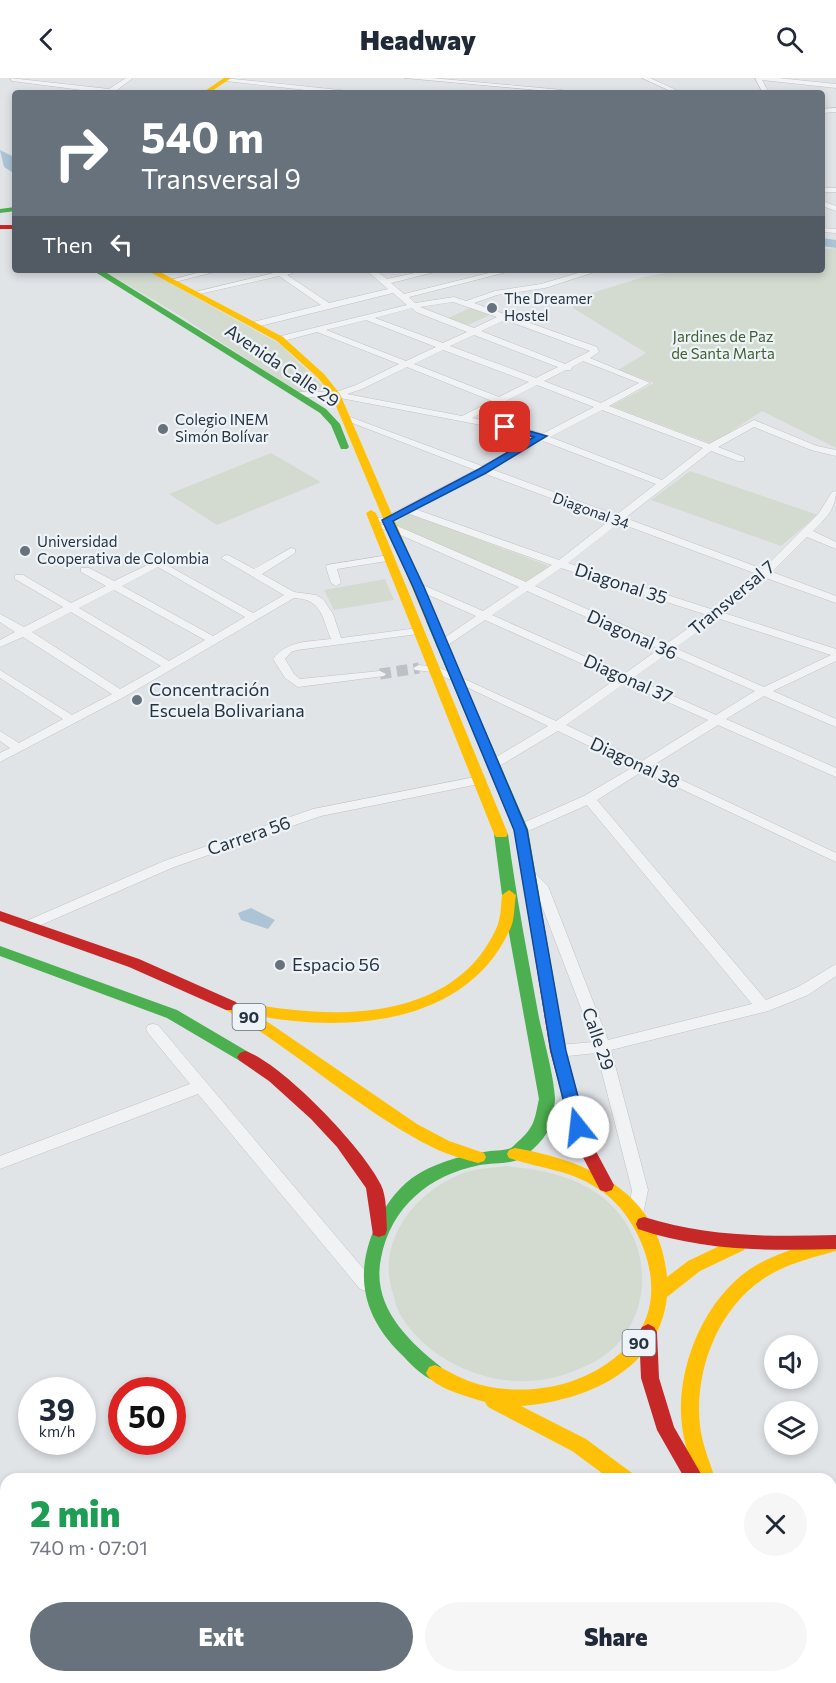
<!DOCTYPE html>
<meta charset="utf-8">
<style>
:root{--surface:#fff;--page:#f6f6f7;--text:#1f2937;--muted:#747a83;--accent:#67727c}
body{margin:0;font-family:Commissioner,sans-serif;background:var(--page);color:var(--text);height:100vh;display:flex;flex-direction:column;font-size:22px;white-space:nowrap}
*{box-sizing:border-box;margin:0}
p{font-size:20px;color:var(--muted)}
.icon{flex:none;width:33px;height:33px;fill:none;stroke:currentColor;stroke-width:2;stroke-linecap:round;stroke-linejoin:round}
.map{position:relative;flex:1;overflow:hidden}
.sheet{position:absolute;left:0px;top:1395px;width:837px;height:210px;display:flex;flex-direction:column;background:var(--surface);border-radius:18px 18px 0 0;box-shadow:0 3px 9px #0003}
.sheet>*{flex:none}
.top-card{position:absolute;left:12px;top:12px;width:813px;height:183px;border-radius:6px;box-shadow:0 3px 9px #0003;background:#67727c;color:#fff;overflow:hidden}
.controls{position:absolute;left:764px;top:1257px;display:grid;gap:12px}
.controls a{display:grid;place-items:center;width:54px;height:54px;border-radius:50%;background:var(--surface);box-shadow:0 3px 9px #0003;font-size:30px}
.speed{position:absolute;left:18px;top:1299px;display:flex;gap:12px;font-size:30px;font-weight:700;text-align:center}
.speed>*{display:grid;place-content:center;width:78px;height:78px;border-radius:50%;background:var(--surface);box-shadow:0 3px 9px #0003;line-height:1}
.speed small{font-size:15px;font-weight:400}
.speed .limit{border:9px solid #d22;background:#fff;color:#111}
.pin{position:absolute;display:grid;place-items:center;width:51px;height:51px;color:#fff;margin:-26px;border-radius:12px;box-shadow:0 3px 9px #0006}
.me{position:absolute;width:66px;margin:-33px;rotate:344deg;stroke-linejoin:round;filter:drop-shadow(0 0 4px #0008)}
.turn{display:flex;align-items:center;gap:21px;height:126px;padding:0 30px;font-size:27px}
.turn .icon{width:78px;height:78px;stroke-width:2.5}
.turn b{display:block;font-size:42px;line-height:51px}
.then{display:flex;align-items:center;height:57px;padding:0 30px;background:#0003;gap:12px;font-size:22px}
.round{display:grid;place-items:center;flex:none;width:63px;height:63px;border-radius:32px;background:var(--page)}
.summary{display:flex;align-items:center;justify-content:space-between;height:102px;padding:0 30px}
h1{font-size:36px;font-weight:800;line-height:45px;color:#1e9e55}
.action{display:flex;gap:12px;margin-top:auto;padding:12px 30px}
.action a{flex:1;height:69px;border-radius:36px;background:var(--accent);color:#fff;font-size:24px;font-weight:800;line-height:69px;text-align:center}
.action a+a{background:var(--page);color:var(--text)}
header{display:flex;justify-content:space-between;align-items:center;height:78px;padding:0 30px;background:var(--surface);font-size:27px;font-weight:800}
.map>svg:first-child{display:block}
</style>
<header><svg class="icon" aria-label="back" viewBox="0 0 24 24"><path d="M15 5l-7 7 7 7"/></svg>Headway<svg class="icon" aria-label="search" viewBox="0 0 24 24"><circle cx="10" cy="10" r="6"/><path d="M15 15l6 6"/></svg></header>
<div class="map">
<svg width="836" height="1605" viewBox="0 0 836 1605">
<rect width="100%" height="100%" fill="#e1e4e7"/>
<!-- green -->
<path fill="#d3dbd1" d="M 836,170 L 836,370 L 762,333 L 712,366 L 611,328 L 654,305 L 618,292 L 646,275 L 573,230 L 575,220 L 644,199 L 681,192 L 822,192 L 822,171 Z
M 102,192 L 146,192 L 280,266 L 322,307 L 322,310 L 312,315 L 297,314 L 176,235 Z
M 472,229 L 492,236 L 468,247 L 448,240 Z
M 271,375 L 321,404 L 217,447 L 169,416 Z
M 690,393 L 818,437 L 781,468 L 651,422 Z
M 410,435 L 549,488 L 522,508 L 393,446 Z
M 385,501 L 394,522 L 334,532 L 324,512 Z
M 506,1088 C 533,1091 556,1094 581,1106 C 641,1134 662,1209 621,1262 C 607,1280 584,1290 563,1297 C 505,1316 433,1290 401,1238 C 397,1232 395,1223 393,1216 C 375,1162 416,1112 466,1094 C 478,1090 493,1090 506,1088 Z"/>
<!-- water -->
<path fill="#acc4d5" d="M 251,830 L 275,842 L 268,851 L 241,842 L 238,835 Z"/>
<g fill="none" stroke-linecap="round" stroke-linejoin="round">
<!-- river -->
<path fill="#acc4d5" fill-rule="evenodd" d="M 0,72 L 12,78 L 15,96 L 4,89 Z
M 822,160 L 836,162 L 836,170 L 822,168 Z"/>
<!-- street-tunnel -->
<path stroke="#bcc1c6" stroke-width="11" stroke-dasharray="11 6" stroke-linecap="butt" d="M 380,596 L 419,590"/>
<!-- street casing -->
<g stroke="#bfc2c5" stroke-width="1">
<path id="street" d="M 10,0 L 109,11 L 126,0 L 133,0 L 117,12 L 128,15 L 105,15 L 12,3 Z
M 224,0 L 349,13 L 352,15 L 332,15 L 226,3 Z
M 405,0 L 432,0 L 563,12 L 560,14 Z
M 642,0 L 650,0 L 683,15 L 675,15 Z
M 755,0 L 778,0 L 836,6 L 836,10 L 762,2 L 769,15 L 763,15 Z
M 836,30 L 836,34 L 822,35 L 822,31 Z
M 822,110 L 836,110 L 836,114 L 822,114 Z
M 822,123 L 836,128 L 836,133 L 822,128 Z
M 822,150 L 836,151 L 836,155 L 822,154 Z
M 208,192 L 222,192 L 171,205 L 167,203 Z
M 286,192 L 301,192 L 287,197 L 329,225 L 388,211 L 366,192 L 375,192 L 387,201 L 428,192 L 443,192 L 391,205 L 404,216 L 501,192 L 515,192 L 409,219 L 415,225 L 454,219 L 466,223 L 495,213 L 541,206 L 588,192 L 601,192 L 545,210 L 497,217 L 474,225 L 597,269 L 599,274 L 590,280 L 650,305 L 609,328 L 709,366 L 754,342 L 817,368 L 836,372 L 836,378 L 811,372 L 754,349 L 718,369 L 744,379 L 744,383 L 738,383 L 711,373 L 625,440 L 763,491 L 819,435 L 832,414 L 836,413 C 836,431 825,441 813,453 L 836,464 L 836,471 L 807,459 L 772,494 L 836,518 L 836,525 L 766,500 L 724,535 L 836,571 L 836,583 L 773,613 L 836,641 L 836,649 L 764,618 L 726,641 L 836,690 L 836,699 L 718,647 L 652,688 L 836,775 L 836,784 L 643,693 L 597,722 L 766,922 L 798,909 L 836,886 L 836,898 L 808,917 L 768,933 L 611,972 L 648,1112 L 642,1141 L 636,1143 L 630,1141 L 628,1136 L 632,1112 L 597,975 L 558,979 L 553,977 L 550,973 L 553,969 L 558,967 L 594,964 L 535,810 L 521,796 L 523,793 L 533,793 L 548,808 L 608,962 L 752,926 L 587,727 L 526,754 L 521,755 L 514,751 L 516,748 L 584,718 L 633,689 L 558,653 L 496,690 L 488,690 L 486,687 L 488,684 L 548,648 L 452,602 L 432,594 L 415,592 L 413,590 L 419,587 L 438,589 L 556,643 L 616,601 L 485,542 L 445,569 L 437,569 L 437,565 L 476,538 L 415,511 L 415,507 L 423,507 L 483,533 L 519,509 L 389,452 L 381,451 L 381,447 L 395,447 L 526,504 L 552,487 L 407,435 L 391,444 L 376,444 L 376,440 L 385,439 L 475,392 L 342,341 L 350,339 L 482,388 L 535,360 L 523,355 L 335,319 L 296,319 L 294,317 L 299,314 L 336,314 L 356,307 L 399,286 L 317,254 L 280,264 L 277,263 L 277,259 L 407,227 L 393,215 L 256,249 L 253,248 L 253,244 L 321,227 L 279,198 L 195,217 L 191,215 ZM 453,224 L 497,239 L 474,250 L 420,229 ZM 412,230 L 416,234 L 467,254 L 443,265 L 375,240 ZM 366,242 L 436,269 L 406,283 L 326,252 ZM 505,242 L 590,273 L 565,286 L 481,253 ZM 474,257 L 558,289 L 536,300 L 450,268 ZM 443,272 L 529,304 L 499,319 L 414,286 ZM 583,283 L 639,305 L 601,325 L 544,303 L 566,292 L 571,292 L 572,289 ZM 407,289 L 492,323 L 462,338 L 347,316 L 362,311 ZM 537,307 L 594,329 L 542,356 L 525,350 L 472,340 ZM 602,332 L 703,370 L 662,402 L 550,359 ZM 543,363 L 656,406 L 616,437 L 491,391 ZM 483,395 L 610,442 L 559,482 L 415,431 ZM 619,445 L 757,496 L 714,532 L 568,485 ZM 561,490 L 707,537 L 666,566 L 535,508 ZM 527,513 L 659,571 L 624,596 L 492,537 ZM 717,540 L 831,577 L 764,609 L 675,570 ZM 668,575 L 755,613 L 716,637 L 633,600 ZM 625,605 L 708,642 L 642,683 L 566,647 Z
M 291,470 L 295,471 L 295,475 L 262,496 L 294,514 L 316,517 L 323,521 L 333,536 L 341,560 L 418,550 L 424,553 L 418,556 L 297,572 L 291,574 L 285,581 L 294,596 L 300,601 L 380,593 L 386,596 L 384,598 L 298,609 L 285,600 L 273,581 C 288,562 308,564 331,561 C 322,539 322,521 294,520 L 124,619 L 0,684 L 0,675 L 10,670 L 0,663 L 0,653 L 19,665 L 63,641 L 0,600 L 0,592 L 72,637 L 112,616 L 23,559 L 0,569 L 0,562 L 15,554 L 0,544 L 0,536 L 24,549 L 63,529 L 15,501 L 15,497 L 23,497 L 71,525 L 106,508 L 81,494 L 81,490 L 89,490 L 114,503 L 158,482 L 253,535 L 284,517 L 221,480 L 226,477 L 230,478 L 254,491 ZM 158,489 L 245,539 L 213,558 L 122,508 ZM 114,512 L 205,562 L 169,583 L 79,530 ZM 71,534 L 161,588 L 120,611 L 32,554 Z
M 389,477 L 393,478 L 393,482 L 337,491 L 341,505 L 336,508 L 331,505 L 326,489 L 327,487 Z
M 480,698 L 484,699 L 486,702 L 484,705 L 321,738 L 174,789 L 34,850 L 24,850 L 22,847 L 24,844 L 164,783 L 313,731 Z
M 153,946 L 158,947 L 372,1201 L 375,1206 L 372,1211 L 366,1213 L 360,1211 L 198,1016 L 0,1091 L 0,1078 L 190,1006 L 148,955 L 146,951 L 148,947 Z"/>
</g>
<!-- street -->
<use href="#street" fill="#f1f2f3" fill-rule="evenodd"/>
<!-- fast -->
<path fill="#4caf50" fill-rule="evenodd" d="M 15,129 L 15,133 L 0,135 L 0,131 Z
M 92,192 L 102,192 L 326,331 L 340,346 L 349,369 L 347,371 L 341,371 L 331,347 L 320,335 Z
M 432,540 L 438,543 L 528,751 L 542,835 L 540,838 L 530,838 L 528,835 L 514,751 L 426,543 Z
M 501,752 L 508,756 C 516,818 528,879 539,940 C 544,962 554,999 555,1020 C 555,1030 551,1043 548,1052 C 545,1061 529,1076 520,1081 C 510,1086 492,1085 480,1087 C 429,1097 391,1129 381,1180 C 371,1228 408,1263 441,1289 L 444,1295 L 441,1301 L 435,1303 C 421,1298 410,1285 400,1275 C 362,1237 354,1195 376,1147 C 384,1129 396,1112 412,1100 C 432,1086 459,1078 484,1074 C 492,1072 504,1073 511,1070 C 514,1068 518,1063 521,1061 C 535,1048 535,1039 539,1021 L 502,817 L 494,756 Z
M 0,868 L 177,932 L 250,975 L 253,979 L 250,983 L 240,983 L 167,940 L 0,878 Z"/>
<!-- slow -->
<path fill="#ffc107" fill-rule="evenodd" d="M 224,0 L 231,0 L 209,15 L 202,15 Z
M 146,192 L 156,192 L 283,259 L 324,296 L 340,316 L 438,543 L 436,545 L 428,545 L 426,543 L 331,316 L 318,300 L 277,263 Z
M 371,432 L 376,435 L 508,756 L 506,759 L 496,759 L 494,756 L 366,435 Z
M 509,812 L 516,817 C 514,827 515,839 511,849 C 469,946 350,955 259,938 L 417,1046 L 449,1063 L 484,1075 L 486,1079 L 484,1083 L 478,1085 C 464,1081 448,1077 434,1070 C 360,1033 298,974 226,932 L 224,928 L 226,924 L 231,923 L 245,930 L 252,926 C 338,942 455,943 497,849 C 501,839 501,827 502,817 Z
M 515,1070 C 589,1083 660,1114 667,1199 L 688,1183 L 732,1162 L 738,1160 L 744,1162 L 746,1167 L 744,1172 L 700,1193 L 667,1219 C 659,1292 586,1323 521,1328 L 586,1361 L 632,1395 L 634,1401 L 610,1401 L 572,1373 L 488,1329 L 485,1324 C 469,1319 433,1310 426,1295 L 429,1289 L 435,1287 C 445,1291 454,1297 464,1301 C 489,1312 522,1314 549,1309 C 586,1303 623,1281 642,1249 C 666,1206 640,1141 603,1114 C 571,1091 544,1092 509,1080 L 507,1076 L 509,1072 Z
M 836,1159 L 836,1173 C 811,1180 785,1186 763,1201 C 717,1232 694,1294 700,1348 C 702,1366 710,1384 715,1401 L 697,1401 C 691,1384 684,1366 682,1348 C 675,1292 703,1223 750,1191 C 776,1174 807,1167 836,1159 Z
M 831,1573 L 836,1575 L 836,1600 L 831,1598 Z
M 779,1599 L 801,1599 L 803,1605 L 781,1605 Z"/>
<!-- jam -->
<path fill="#c62828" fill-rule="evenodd" d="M 0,147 L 15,147 L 15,151 L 0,151 Z
M 535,830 L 542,835 L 566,973 L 591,1064 L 614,1107 L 612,1112 L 606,1114 L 600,1112 L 575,1064 L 550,973 L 528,835 Z
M 0,833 L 139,881 L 236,924 L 238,928 L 236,932 L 226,932 L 129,889 L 0,843 Z
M 245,973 C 281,984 365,1072 381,1107 C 387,1119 386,1138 387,1152 L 385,1157 L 379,1159 L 373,1157 L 366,1110 L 337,1069 L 311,1041 L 269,1003 L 240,983 L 237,979 L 240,975 Z
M 644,1139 C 707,1159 770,1159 836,1157 L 836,1171 C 768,1173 703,1173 638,1151 L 636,1146 L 638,1141 Z
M 648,1246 L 654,1249 L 657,1254 L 659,1300 L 674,1349 L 704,1401 L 685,1401 L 657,1352 L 641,1300 L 639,1254 L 642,1249 Z"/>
</g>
<!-- route -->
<path fill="#1a73e8" stroke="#114b97" stroke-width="1.5" d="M 505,346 L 547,358 L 486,395 L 393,443 L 424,509 L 527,752 L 566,973 L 586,1049 L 578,1055 L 570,1049 L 551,973 L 514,752 L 413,509 L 382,442 L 479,391 L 534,359 L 502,351 L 500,349 Z"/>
<!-- markers -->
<g fill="#67727c" stroke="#eef3f7" stroke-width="2">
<circle cx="492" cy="230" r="6"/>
<circle cx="163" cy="351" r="6"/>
<circle cx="25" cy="473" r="6"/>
<circle cx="137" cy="622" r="6"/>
<circle cx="280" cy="887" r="6"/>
</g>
<g text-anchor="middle" stroke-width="4.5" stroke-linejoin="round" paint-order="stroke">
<!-- far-poi labels -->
<g font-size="15" fill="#263442" stroke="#eef3f7" text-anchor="start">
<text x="504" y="226">The Dreamer<tspan x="504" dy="17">Hostel</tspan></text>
<text x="175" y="347">Colegio INEM<tspan x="175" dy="17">Simón Bolívar</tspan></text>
<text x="37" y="469">Universidad<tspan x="37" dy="17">Cooperativa de Colombia</tspan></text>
</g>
<!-- far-park labels -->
<g font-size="15" fill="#405f32" stroke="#eef3f7">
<text x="723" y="264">Jardines de Paz<tspan x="723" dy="17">de Santa Marta</tspan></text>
</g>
<!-- far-street labels -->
<g font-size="15" fill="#263442" stroke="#eef3f7">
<text transform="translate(591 433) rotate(20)" y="5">Diagonal 34</text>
</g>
<!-- shield labels -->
<g fill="#eef3f7" stroke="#626d78" stroke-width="1.5">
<rect x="232.5" y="926" width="33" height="26" rx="4.5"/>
<rect x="622.5" y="1252" width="33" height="26" rx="4.5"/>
</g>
<g font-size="16" font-weight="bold" fill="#263442">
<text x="249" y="945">90</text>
<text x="639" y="1271">90</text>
</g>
<!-- street labels -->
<g font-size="18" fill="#263442" stroke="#eef3f7">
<text transform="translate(282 288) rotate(34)" y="6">Avenida Calle 29</text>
<text transform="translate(621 506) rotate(18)" y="6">Diagonal 35</text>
<text transform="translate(732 520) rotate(-40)" y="6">Transversal 7</text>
<text transform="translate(632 557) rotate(24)" y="6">Diagonal 36</text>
<text transform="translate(628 601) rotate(24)" y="6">Diagonal 37</text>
<text transform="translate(635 685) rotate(25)" y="6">Diagonal 38</text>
<text transform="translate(249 758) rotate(-19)" y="6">Carrera 56</text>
<text transform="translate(598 961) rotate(71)" y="6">Calle 29</text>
</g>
<!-- poi labels -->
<g font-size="18" fill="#263442" stroke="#eef3f7" text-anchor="start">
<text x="149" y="618">Concentración<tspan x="149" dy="21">Escuela Bolivariana</tspan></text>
<text x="292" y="893">Espacio 56</text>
</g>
</g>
</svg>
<div class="controls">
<a><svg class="icon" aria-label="sound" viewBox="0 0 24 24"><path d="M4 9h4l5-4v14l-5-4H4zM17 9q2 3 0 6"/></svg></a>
<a><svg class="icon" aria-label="layers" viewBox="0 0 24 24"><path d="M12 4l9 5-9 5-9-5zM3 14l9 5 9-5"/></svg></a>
</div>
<div class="speed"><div>39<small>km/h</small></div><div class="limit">50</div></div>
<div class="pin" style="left:505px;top:349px;background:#d93025"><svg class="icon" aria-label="arrive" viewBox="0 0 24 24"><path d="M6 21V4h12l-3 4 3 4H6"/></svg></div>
<svg class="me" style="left:578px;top:1049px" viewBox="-20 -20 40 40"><circle r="19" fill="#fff"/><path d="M0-13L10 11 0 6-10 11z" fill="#1a73e8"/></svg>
<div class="top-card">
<div class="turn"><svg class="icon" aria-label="right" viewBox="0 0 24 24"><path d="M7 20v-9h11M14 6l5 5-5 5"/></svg><div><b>540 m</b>Transversal 9</div></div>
<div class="then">Then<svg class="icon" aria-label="left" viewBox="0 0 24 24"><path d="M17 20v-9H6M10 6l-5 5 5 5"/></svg></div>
</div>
<section class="sheet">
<div class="summary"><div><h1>2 min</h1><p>740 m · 07:01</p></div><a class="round"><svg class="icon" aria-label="close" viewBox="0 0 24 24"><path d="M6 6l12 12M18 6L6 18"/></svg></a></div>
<div class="action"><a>Exit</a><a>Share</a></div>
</section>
</div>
